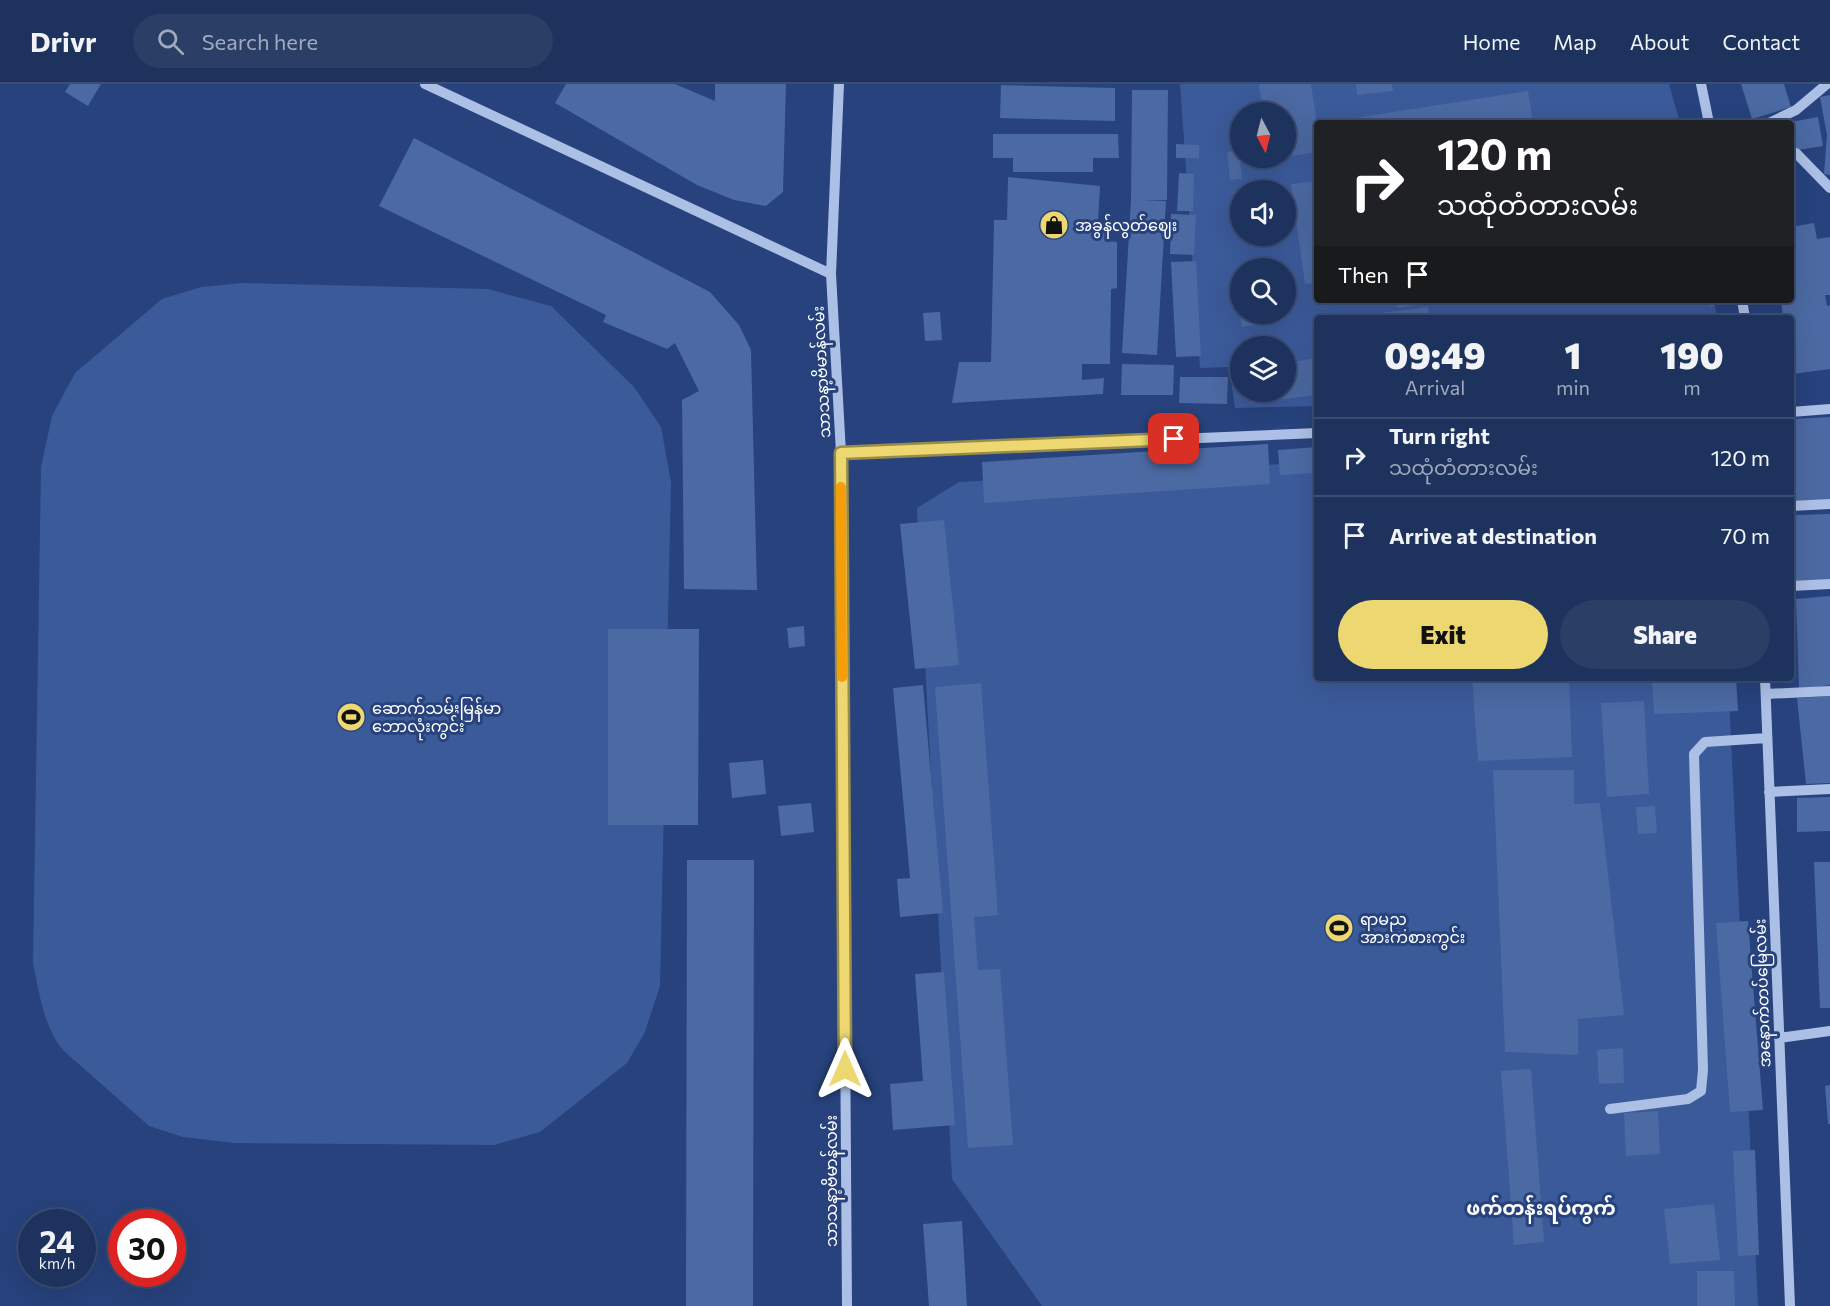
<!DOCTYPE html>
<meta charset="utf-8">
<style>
:root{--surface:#1d325d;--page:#2a3e66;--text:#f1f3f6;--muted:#a0aabc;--line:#3b4d72;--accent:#ecd771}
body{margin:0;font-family:Commissioner,"Noto Sans Myanmar",sans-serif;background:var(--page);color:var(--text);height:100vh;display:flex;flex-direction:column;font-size:22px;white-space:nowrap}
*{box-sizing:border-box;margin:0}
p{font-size:20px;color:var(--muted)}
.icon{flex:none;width:33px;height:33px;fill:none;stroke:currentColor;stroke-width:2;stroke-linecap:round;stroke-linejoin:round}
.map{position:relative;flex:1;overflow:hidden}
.drawer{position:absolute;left:1314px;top:231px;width:480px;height:366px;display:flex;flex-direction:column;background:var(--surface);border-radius:6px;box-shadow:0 6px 24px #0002,0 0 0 2px var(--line)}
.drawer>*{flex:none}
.top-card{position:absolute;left:1314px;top:36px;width:480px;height:183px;border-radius:6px;box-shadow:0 6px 24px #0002,0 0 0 2px var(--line);background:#202124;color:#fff;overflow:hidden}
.needle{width:39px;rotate:173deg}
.buttons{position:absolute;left:1230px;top:18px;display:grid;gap:12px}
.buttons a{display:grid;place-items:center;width:66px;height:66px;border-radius:50%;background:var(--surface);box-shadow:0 6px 24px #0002,0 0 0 2px var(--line);font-size:30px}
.speed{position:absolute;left:18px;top:1125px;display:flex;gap:12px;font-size:30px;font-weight:700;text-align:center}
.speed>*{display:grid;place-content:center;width:78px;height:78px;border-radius:50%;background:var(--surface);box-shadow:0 6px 24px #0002,0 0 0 2px var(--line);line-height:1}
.speed small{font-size:15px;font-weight:400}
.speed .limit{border:9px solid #d22;background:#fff;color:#111}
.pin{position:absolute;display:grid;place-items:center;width:51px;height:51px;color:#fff;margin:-26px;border-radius:12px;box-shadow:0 3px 9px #0006}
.me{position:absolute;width:66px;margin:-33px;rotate:0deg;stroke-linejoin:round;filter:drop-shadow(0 0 4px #0008)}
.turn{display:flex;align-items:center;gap:21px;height:126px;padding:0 24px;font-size:27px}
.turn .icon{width:78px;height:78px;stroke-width:2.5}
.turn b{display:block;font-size:42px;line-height:51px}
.then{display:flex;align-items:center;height:57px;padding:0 24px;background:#0003;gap:12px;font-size:22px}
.eta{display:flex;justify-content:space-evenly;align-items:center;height:102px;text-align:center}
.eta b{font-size:36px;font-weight:800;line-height:42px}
.action{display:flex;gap:12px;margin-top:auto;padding:12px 24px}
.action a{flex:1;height:69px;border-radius:36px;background:var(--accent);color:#111;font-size:24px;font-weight:800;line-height:69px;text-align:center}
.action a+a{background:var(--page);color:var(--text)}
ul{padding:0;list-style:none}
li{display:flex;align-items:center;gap:18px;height:78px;padding:0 24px;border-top:2px solid var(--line)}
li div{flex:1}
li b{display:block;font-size:22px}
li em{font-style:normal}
header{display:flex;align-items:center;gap:36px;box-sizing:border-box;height:84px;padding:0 30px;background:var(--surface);border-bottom:2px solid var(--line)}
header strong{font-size:28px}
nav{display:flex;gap:33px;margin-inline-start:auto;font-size:21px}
.search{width:420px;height:54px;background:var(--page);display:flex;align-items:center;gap:15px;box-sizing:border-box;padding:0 21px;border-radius:33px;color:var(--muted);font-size:22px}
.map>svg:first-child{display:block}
</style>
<header>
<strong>Drivr</strong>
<div class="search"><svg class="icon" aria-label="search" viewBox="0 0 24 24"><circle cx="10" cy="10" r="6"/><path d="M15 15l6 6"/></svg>Search here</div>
<nav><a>Home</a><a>Map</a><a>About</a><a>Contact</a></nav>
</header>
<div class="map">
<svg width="1830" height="1222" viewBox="0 0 1830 1222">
<rect width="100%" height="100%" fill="#27427c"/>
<!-- green -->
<path fill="#3b5a99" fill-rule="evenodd" d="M 1180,0 L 1669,0 L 1680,39 L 1317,39 L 1317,216 L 1714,216 L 1717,234 L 1317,234 L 1317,322 L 1235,324 L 1229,283 L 1200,284 ZM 1240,28 L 1286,28 L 1286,74 L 1240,74 ZM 1240,106 L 1286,106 L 1286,152 L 1240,152 ZM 1240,184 L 1286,184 L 1286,230 L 1240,230 ZM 1240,262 L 1286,262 L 1286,308 L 1240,308 Z
M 243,199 L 488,205 L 551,222 L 634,303 L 661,343 L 671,398 L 660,902 L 645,948 L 627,979 L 540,1048 L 494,1061 L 234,1059 L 183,1053 L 149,1042 L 65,968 C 44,946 39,908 33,879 L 41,383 L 52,332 L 75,289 L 162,215 L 201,203 Z
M 1317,378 L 1317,594 L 1728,594 L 1758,1222 L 1042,1222 L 952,1095 L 917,424 L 959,398 Z"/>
<!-- building -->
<path fill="#4b69a2" d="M 70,0 L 101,0 L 88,22 L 65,8 Z
M 566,0 L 675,0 L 715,17 L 715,0 L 786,0 L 783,108 L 766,122 L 734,116 L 697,101 L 555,19 Z
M 1259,0 L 1311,0 L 1317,40 L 1317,68 L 1286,73 L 1286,28 L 1263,28 Z
M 1356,0 L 1392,0 L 1393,7 L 1357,11 Z
M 1741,0 L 1784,0 L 1791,23 L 1752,35 Z
M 1001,1 L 1115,4 L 1115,37 L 1000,34 Z
M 1132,6 L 1168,6 L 1167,116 L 1143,116 L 1166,117 L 1157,271 L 1122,269 L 1131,116 Z
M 1528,7 L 1533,39 L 1337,39 L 1336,37 Z
M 1830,11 L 1830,91 L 1824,90 L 1827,51 L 1820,13 Z
M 1818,33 L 1823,62 L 1791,67 L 1791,38 Z
M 993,50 L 1118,50 L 1119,74 L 1093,74 L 1093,88 L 1013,88 L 1013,74 L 993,74 Z
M 414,54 L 710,208 L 739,241 L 751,266 L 757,506 L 684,505 L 682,316 L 699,307 L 675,259 L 667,265 L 603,238 L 606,231 L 379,122 Z
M 1176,60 L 1199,61 L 1199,74 L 1176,74 Z
M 1239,66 L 1242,95 L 1230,96 L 1227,68 Z
M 1179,89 L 1194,90 L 1193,127 L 1177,127 Z
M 1008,93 L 1100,102 L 1098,138 L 1107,138 L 1107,157 L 1117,158 L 1117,204 L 1111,205 L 1110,280 L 1082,280 L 1082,296 L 1104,294 L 1103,310 L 952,319 L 959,278 L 991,278 L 994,136 L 1007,136 Z
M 1317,97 L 1317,199 L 1305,200 L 1291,100 Z
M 1171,130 L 1196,131 L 1194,171 L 1170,170 Z
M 1814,139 L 1817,155 L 1830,153 L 1830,211 L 1825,211 L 1827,222 L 1830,221 L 1830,285 L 1792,290 L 1791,234 L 1783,234 L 1781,216 L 1791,216 L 1791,143 Z
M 1196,177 L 1201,272 L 1176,273 L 1171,178 Z
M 1240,192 L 1240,226 L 1239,226 L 1234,193 Z
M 1396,216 L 1445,216 L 1445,217 L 1397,224 Z
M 1707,216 L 1728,216 L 1710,223 Z
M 1428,223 L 1430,234 L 1372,234 L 1372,230 Z
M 940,228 L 942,256 L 925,257 L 923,229 Z
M 1240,230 L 1283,230 L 1284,236 L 1242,243 Z
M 1317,274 L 1317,311 L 1252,319 L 1250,308 L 1286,308 L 1286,279 Z
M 1122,280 L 1174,281 L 1173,311 L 1121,311 Z
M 1180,293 L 1228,293 L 1227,320 L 1179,319 Z
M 1830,333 L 1830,418 L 1795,420 L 1791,335 Z
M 1268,360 L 1270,400 L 984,419 L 982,378 Z
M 1317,363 L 1317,389 L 1280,391 L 1278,366 Z
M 1830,430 L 1830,497 L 1796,498 L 1794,431 Z
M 944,436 L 959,581 L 915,585 L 900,440 Z
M 1830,512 L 1830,601 L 1799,605 L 1796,515 Z
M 804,542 L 805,562 L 789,564 L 787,544 Z
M 608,545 L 699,545 L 698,741 L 608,741 Z
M 1472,594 L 1500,594 L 1500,597 L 1569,594 L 1572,673 L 1478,677 Z
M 1652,594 L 1736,594 L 1738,627 L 1654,630 Z
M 981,599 L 998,831 L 974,833 L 978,886 L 1000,885 L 1013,1061 L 968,1064 L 935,603 Z
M 923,601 L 943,829 L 900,833 L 897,795 L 910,794 L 893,604 Z
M 1830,612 L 1830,699 L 1806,700 L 1797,614 Z
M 1644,617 L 1649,710 L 1607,713 L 1601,619 Z
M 763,676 L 766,710 L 732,714 L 729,679 Z
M 1493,686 L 1574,686 L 1574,720 L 1600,719 L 1624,931 L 1578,935 L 1578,971 L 1505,968 Z
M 1830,713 L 1830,747 L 1797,748 L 1797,714 Z
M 811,719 L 814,748 L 781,752 L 778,722 Z
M 1655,722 L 1657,749 L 1638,750 L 1636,723 Z
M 687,776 L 754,776 L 753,1222 L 686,1222 Z
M 1814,778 L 1830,778 L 1830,924 L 1820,924 Z
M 1748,837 L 1763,1026 L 1730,1028 L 1716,839 Z
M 944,888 L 955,1041 L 893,1046 L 890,1000 L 923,997 L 915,890 Z
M 1623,964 L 1624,999 L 1599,1000 L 1597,966 Z
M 1531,985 L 1544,1158 L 1514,1161 L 1501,987 Z
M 1830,1001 L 1830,1040 L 1828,1040 L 1825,1002 Z
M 1658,1027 L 1660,1070 L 1626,1072 L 1624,1029 Z
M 1755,1066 L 1759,1171 L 1738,1172 L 1733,1067 Z
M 1714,1120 L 1720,1176 L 1670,1180 L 1664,1125 Z
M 962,1137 L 967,1222 L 929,1222 L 923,1140 Z
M 1697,1187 L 1734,1187 L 1735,1222 L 1697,1222 Z"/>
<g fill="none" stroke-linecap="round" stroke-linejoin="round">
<!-- minor -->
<path stroke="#acbfe4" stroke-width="10" d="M 425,0 L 831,190
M 839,0 L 831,190 L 841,369 L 847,1222
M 1701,0 L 1709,39
M 1769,39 L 1796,26 L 1827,0
M 1791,70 L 1796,69 L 1830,104
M 1742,216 L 1745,234
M 1791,328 L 1830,325
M 841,369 L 1317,349
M 1791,422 L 1830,420
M 1791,502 L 1830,500
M 1765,594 L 1790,1222
M 1766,610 L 1830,607
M 1769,708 L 1830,705
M 1779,954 L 1830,947
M 1610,1025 L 1688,1015 L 1701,1007 L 1703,986 L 1694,670 L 1705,658 L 1767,654"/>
</g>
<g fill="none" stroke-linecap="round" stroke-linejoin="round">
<!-- route casing -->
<g stroke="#998c49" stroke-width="15">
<path id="route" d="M 845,985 L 841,369 L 1174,355"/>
</g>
<!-- route -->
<use href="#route" stroke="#ecd771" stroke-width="10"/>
<!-- slow -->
<path stroke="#f59e0b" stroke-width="10" d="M 841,403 L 842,593"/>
</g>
<!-- icons -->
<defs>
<g id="shop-disc" transform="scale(1.5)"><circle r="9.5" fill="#ecd771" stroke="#27427c"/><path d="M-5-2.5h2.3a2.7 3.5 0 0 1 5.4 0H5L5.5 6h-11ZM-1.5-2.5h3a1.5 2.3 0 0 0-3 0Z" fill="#111"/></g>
<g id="stadium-disc" transform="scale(1.5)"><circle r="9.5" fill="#ecd771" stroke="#27427c"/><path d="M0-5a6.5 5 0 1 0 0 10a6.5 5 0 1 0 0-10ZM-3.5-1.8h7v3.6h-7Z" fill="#111"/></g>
</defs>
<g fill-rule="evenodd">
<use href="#shop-disc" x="1054" y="141"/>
<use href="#stadium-disc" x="351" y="633"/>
<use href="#stadium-disc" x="1339" y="844"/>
</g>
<g text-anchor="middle" stroke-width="6" stroke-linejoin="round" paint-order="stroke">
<!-- poi labels -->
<g font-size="16" fill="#fff" stroke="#27427c" text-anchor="start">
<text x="1075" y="147">အခွန်လွတ်ဈေး</text>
<text x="372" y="630">ဆောက်သမ်းမြန်မာ<tspan x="372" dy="18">ဘောလုံးကွင်း</tspan></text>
<text x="1360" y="841">ရာမည<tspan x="1360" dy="18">အားကစားကွင်း</tspan></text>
</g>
<!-- street labels -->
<g font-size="16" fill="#fff" stroke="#27427c">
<text transform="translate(821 288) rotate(-93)" y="6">သာသနာ့ဗိမာန်လမ်း</text>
<text transform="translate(1762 909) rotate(-92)" y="6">အနောက်တပ်မြေလမ်း</text>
<text transform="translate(831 1097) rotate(-90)" y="6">သာသနာ့ဗိမာန်လမ်း</text>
</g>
<!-- quarter labels -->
<g font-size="20" font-weight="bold" fill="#fff" stroke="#27427c">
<text x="1541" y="1131">ဖက်တန်းရပ်ကွက်</text>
</g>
</g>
</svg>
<div class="buttons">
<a><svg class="needle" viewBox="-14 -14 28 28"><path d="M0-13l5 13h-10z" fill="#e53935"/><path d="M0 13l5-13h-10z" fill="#a0aabc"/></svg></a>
<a><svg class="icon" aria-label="sound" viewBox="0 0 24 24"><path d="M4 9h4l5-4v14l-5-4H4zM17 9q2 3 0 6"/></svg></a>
<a><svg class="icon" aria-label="search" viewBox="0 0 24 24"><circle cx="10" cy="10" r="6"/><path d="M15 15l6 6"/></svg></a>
<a><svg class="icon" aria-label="layers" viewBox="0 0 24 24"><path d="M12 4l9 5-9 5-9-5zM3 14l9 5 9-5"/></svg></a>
</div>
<div class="speed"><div>24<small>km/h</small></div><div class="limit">30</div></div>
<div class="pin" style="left:1174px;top:355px;background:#d93025"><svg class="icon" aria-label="arrive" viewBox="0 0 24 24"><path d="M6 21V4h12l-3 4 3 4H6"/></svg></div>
<svg class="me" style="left:845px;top:985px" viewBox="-20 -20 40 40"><path d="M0-17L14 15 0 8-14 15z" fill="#ecd771" stroke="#fff" stroke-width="4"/></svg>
<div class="top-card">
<div class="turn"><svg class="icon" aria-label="right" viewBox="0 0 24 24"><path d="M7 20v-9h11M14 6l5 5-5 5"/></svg><div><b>120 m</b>သထုံတံတားလမ်း</div></div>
<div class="then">Then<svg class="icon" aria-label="arrive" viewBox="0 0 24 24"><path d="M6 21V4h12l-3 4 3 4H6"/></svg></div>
</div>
<section class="drawer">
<div class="eta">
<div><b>09:49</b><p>Arrival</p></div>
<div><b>1</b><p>min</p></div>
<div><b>190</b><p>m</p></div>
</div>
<ul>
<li><svg class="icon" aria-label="right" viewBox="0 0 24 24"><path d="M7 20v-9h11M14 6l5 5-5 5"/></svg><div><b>Turn right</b><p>သထုံတံတားလမ်း</p></div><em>120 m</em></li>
<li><svg class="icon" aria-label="arrive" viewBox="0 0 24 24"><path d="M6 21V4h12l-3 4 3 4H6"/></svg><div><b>Arrive at destination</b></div><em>70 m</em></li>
</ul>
<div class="action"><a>Exit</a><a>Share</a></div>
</section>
</div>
